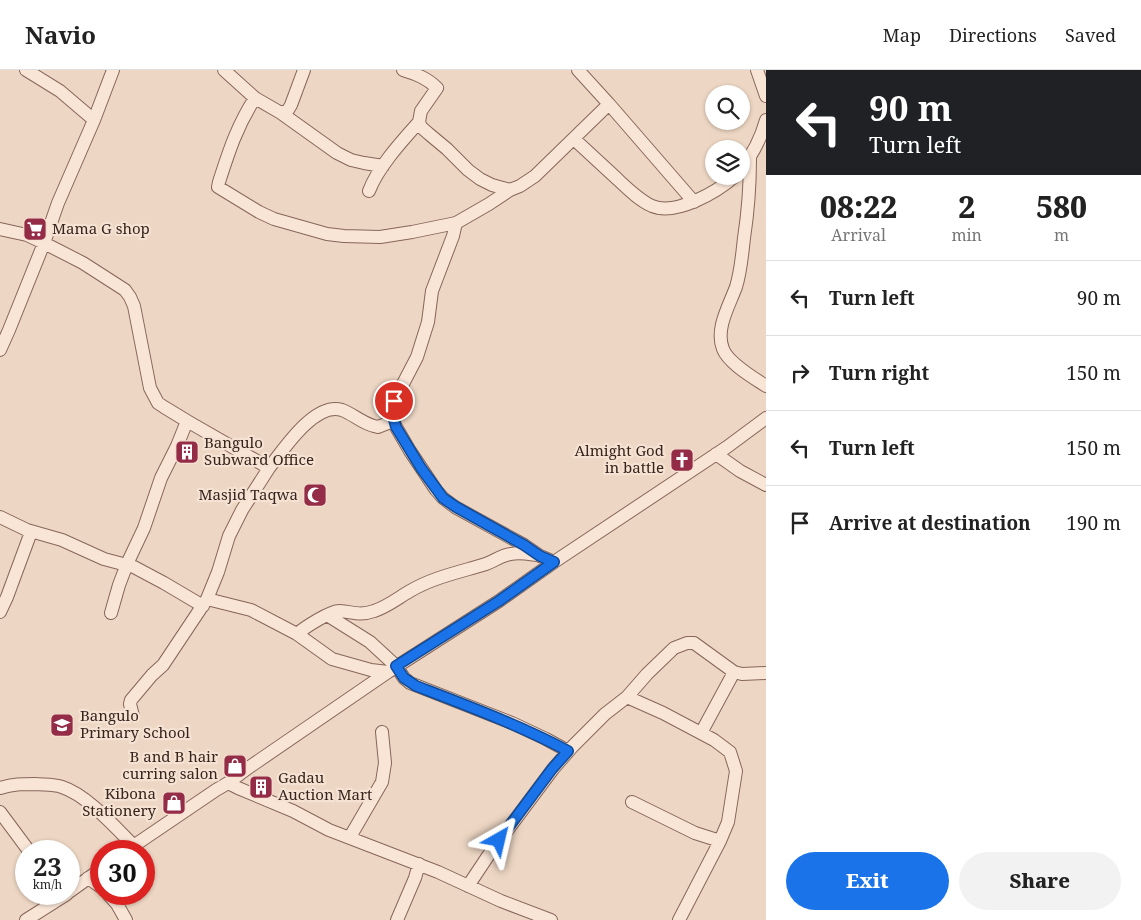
<!DOCTYPE html>
<style>
:root{--surface:#fff;--page:#f2f2f2;--text:#222;--muted:#767676;--line:#e0e0e0;--accent:#1a73e8}
body{margin:0;font-family:"Noto Serif",serif;background:var(--page);color:var(--text);height:100vh;display:flex;flex-direction:column;font-size:19px;white-space:nowrap}
*{box-sizing:border-box;margin:0}
p{font-size:16px;color:var(--muted)}
.icon{flex:none;width:28px;height:28px;fill:none;stroke:currentColor;stroke-width:2;stroke-linecap:round;stroke-linejoin:round}
.map{position:relative;flex:1;overflow:hidden}
.details{display:flex;flex-direction:column;background:var(--surface);width:375px}
.details>*{flex:none}
.banner{background:#202124;color:#fff;overflow:hidden}
.tools{position:absolute;left:705px;top:15px;display:grid;gap:10px}
.tools a{display:grid;place-items:center;width:45px;height:45px;border-radius:50%;background:var(--surface);box-shadow:0 1px 4px #0004;font-size:25px}
.speed{position:absolute;left:15px;top:770px;display:flex;gap:10px;font-size:25px;font-weight:700;text-align:center}
.speed>*{display:grid;place-content:center;width:65px;height:65px;border-radius:50%;background:var(--surface);box-shadow:0 1px 4px #0004;line-height:1}
.speed small{font-size:12px;font-weight:400}
.speed .limit{border:8px solid #d22;background:#fff;color:#111}
.pin{position:absolute;display:grid;place-items:center;width:42px;height:42px;color:#fff;margin:-21px;border:2px solid #fff;border-radius:50%;box-shadow:0 1px 5px #0007}
.me{position:absolute;width:55px;margin:-28px;rotate:37deg;stroke-linejoin:round;filter:drop-shadow(0 0 4px #0008)}
.turn{display:flex;align-items:center;gap:18px;height:105px;padding:0 20px;font-size:22px}
.turn .icon{width:65px;height:65px;stroke-width:2.5}
.turn b{display:block;font-size:35px;line-height:42px}
.eta{display:flex;justify-content:space-evenly;align-items:center;height:85px;text-align:center}
.eta b{font-size:30px;font-weight:800;line-height:35px}
.cta{display:flex;gap:10px;margin-top:auto;padding:10px 20px}
.cta a{flex:1;height:58px;border-radius:30px;background:var(--accent);color:#fff;font-size:20px;font-weight:800;line-height:58px;text-align:center}
.cta a+a{background:var(--page);color:var(--text)}
ul{padding:0;list-style:none}
li{display:flex;align-items:center;gap:15px;height:75px;padding:0 20px;border-top:1px solid var(--line)}
li div{flex:1}
li b{display:block;font-size:19px}
li em{font-style:normal}
header{display:flex;align-items:center;gap:30px;box-sizing:border-box;height:70px;padding:0 25px;background:var(--surface);border-bottom:1px solid var(--line)}
header strong{font-size:24px}
nav{display:flex;gap:28px;margin-inline-start:auto;font-size:18px}
main{display:flex;flex:1;min-height:0}
.map>svg:first-child{display:block}
</style>
<header>
<strong>Navio</strong>
<nav><a>Map</a><a>Directions</a><a>Saved</a></nav>
</header>
<main>
<div class="map">
<svg width="766" height="850" viewBox="0 0 766 850">
<rect width="100%" height="100%" fill="#edd6c3"/>
<g fill="none" stroke-linecap="round" stroke-linejoin="round">
<!-- minor casing -->
<g stroke="#87665a" stroke-width="14">
<path id="minor" d="M 26,0 L 60,21 L 94,50
M 224,0 L 255,28 L 281,43 L 288,40 L 291,35 L 304,0
M 403,0 C 416,4 427,8 437,18 L 421,41 L 419,52 L 421,57 L 429,64 L 447,79 L 468,100 L 480,109 L 492,115 L 510,120 L 520,116 L 535,106 L 609,34
M 578,0 L 609,34 L 694,132
M 757,0 L 766,26
M 255,28 C 237,56 229,81 219,112 L 218,117 L 259,142 L 274,149 L 327,164 L 344,166 L 380,167 L 412,162 L 456,153 L 489,134 L 510,120
M 281,43 L 337,83 L 351,90 L 364,93 L 383,96
M 574,69 C 587,81 600,93 613,105 C 625,116 637,129 652,136 C 676,146 717,122 735,106
M 750,88 C 750,115 748,142 744,168 C 742,185 741,201 736,217 C 729,236 715,259 723,279 C 728,293 754,308 766,316
M 741,99 C 753,84 761,68 766,50
M 369,121 C 378,97 402,71 419,52
M 456,153 L 453,166 L 432,221 L 428,252 L 417,287 L 392,335 L 393,351 L 396,357 L 410,381 L 436,420 L 443,428 L 455,437 L 524,475 L 540,486 L 554,492
M 0,159 L 27,165 L 44,173 L 83,193 L 125,220 L 130,227 L 134,236 L 150,318 L 158,333 L 164,337 L 187,351 L 269,398 L 242,440 L 229,466 L 218,502 L 207,529 L 163,595 L 152,605 L 131,630 L 130,634 L 133,646
M 0,280 L 9,260 L 44,173 L 58,133 L 94,50 L 113,0
M 716,384 L 740,401 L 766,415
M 269,398 C 283,380 315,331 342,340 C 353,344 362,353 374,356 L 378,357 L 393,351
M 0,447 L 27,460 L 62,470 L 104,489 L 134,497 L 164,513 L 203,536
M 207,529 L 251,540 L 297,564 L 332,589 L 371,600 L 388,602
M 0,542 L 7,527 L 31,462
M 111,543 L 119,515 L 127,494 L 144,458 L 161,408 L 177,376 L 187,351
M 327,545 L 370,572 L 396,596 L 404,608 L 410,613 L 512,653 L 546,669 L 568,681
M 297,564 C 304,558 331,540 340,541 C 353,542 360,546 374,541 C 387,537 398,528 410,521 C 434,507 460,502 486,494 C 494,491 502,485 511,484 C 519,482 529,484 537,485
M 627,627 L 647,604 L 674,578 L 687,573 L 694,573 L 734,602 L 742,604 L 766,603
M 701,663 L 734,602
M 228,713 L 238,718 L 293,741 L 329,760 L 438,802 L 501,831 L 551,850
M 0,718 C 12,714 22,714 35,714 C 44,715 53,714 62,717 C 87,725 115,757 134,776
M 632,732 L 695,763 L 720,771
M 0,742 L 29,781
M 350,767 L 382,712 L 385,693 L 382,662
M 126,781 L 216,720 L 228,713 L 248,698 L 388,602 L 499,531 L 554,492 L 727,377 L 766,348
M 88,808 L 101,817
M 468,816 L 488,786 L 553,699 L 573,676 L 605,644 L 627,627 L 663,643 L 714,670 L 730,682 L 736,701 L 728,752 L 720,771 L 679,850
M 69,822 L 101,799
M 108,824 L 117,834 L 126,850
M 26,850 L 67,824
M 397,850 L 415,808 L 419,794"/>
</g>
<!-- minor -->
<use href="#minor" stroke="#f8e5d6" stroke-width="12"/>
</g>
<g fill="none" stroke-linecap="round" stroke-linejoin="round">
<!-- route casing -->
<g stroke="#114b97" stroke-width="12">
<path id="route" d="M 394,331 L 392,335 L 392,342 L 396,357 L 421,398 L 443,428 L 456,437 L 524,475 L 540,486 L 554,492 L 499,531 L 396,596 L 404,608 L 416,616 C 468,636 519,655 568,681 L 552,699 L 499,770"/>
</g>
<!-- route -->
<use href="#route" stroke="#1a73e8" stroke-width="9"/>
</g>
<!-- icons -->
<defs>
<g id="supermarket-square" transform="scale(1.25)"><rect x="-9" y="-9" width="18" height="18" rx="4" fill="#942c47" stroke="#f5e2d2"/><path d="M-6-5.5h2.5l.6 2H6L4.5 2H-2.5L-4.4-4H-6ZM-1.5 3.2a1.3 1.3 0 1 0 .1 0ZM3 3.2a1.3 1.3 0 1 0 .1 0Z" fill="#fff"/></g>
<g id="building-square" transform="scale(1.25)"><rect x="-9" y="-9" width="18" height="18" rx="4" fill="#942c47" stroke="#f5e2d2"/><path d="M-4-6H4V6H1V3H-1V6H-4ZM-2.5-4.3h1.7v1.8h-1.7ZM.8-4.3h1.7v1.8H.8ZM-2.5-1h1.7V.8h-1.7ZM.8-1h1.7V.8H.8Z" fill="#fff"/></g>
<g id="church-square" transform="scale(1.25)"><rect x="-9" y="-9" width="18" height="18" rx="4" fill="#942c47" stroke="#f5e2d2"/><path d="M-1.2-6h2.4v3.5h3.3v2.4h-3.3V6h-2.4V-.1h-3.3v-2.4h3.3Z" fill="#fff"/></g>
<g id="mosque-square" transform="scale(1.25)"><rect x="-9" y="-9" width="18" height="18" rx="4" fill="#942c47" stroke="#f5e2d2"/><path d="M3.5-4.9A6 6 0 1 0 3.5 4.9A5 5 0 1 1 3.5-4.9Z" fill="#fff"/></g>
<g id="school-square" transform="scale(1.25)"><rect x="-9" y="-9" width="18" height="18" rx="4" fill="#942c47" stroke="#f5e2d2"/><path d="M0-5L7-2L0 1L-7-2ZM-4 1L0 2.5L4 1V4Q0 6-4 4Z" fill="#fff"/></g>
<g id="shop-square" transform="scale(1.25)"><rect x="-9" y="-9" width="18" height="18" rx="4" fill="#942c47" stroke="#f5e2d2"/><path d="M-5-2.5h2.3a2.7 3.5 0 0 1 5.4 0H5L5.5 6h-11ZM-1.5-2.5h3a1.5 2.3 0 0 0-3 0Z" fill="#fff"/></g>
</defs>
<g fill-rule="evenodd">
<use href="#supermarket-square" x="35" y="159"/>
<use href="#building-square" x="187" y="382"/>
<use href="#church-square" x="682" y="390"/>
<use href="#mosque-square" x="315" y="425"/>
<use href="#school-square" x="62" y="655"/>
<use href="#shop-square" x="235" y="696"/>
<use href="#building-square" x="261" y="717"/>
<use href="#shop-square" x="174" y="733"/>
</g>
<g text-anchor="middle" stroke-width="4.5" stroke-linejoin="round" paint-order="stroke">
<!-- poi labels -->
<g font-size="15" fill="#37241e" stroke="#f5e2d2" text-anchor="start">
<text x="52" y="164">Mama G shop</text>
<text x="204" y="378">Bangulo<tspan x="204" dy="17">Subward Office</tspan></text>
<text x="664" y="386" text-anchor="end">Almight God<tspan x="664" dy="17">in battle</tspan></text>
<text x="298" y="430" text-anchor="end">Masjid Taqwa</text>
<text x="80" y="651">Bangulo<tspan x="80" dy="17">Primary School</tspan></text>
<text x="218" y="692" text-anchor="end">B and B hair<tspan x="218" dy="17">curring salon</tspan></text>
<text x="278" y="713">Gadau<tspan x="278" dy="17">Auction Mart</tspan></text>
<text x="156" y="729" text-anchor="end">Kibona<tspan x="156" dy="17">Stationery</tspan></text>
</g>
</g>
</svg>
<div class="tools">
<a><svg class="icon" aria-label="search" viewBox="0 0 24 24"><circle cx="10" cy="10" r="6"/><path d="M15 15l6 6"/></svg></a>
<a><svg class="icon" aria-label="layers" viewBox="0 0 24 24"><path d="M12 4l9 5-9 5-9-5zM3 14l9 5 9-5"/></svg></a>
</div>
<div class="speed"><div>23<small>km/h</small></div><div class="limit">30</div></div>
<div class="pin" style="left:394px;top:331px;background:#d93025"><svg class="icon" aria-label="arrive" viewBox="0 0 24 24"><path d="M6 21V4h12l-3 4 3 4H6"/></svg></div>
<svg class="me" style="left:499px;top:770px" viewBox="-20 -20 40 40"><path d="M0-17L14 15 0 8-14 15z" fill="#1a73e8" stroke="#fff" stroke-width="4"/></svg>
</div>
<section class="details">
<div class="banner">
<div class="turn"><svg class="icon" aria-label="left" viewBox="0 0 24 24"><path d="M17 20v-9H6M10 6l-5 5 5 5"/></svg><div><b>90 m</b>Turn left</div></div>
</div>
<div class="eta">
<div><b>08:22</b><p>Arrival</p></div>
<div><b>2</b><p>min</p></div>
<div><b>580</b><p>m</p></div>
</div>
<ul>
<li><svg class="icon" aria-label="left" viewBox="0 0 24 24"><path d="M17 20v-9H6M10 6l-5 5 5 5"/></svg><div><b>Turn left</b></div><em>90 m</em></li>
<li><svg class="icon" aria-label="right" viewBox="0 0 24 24"><path d="M7 20v-9h11M14 6l5 5-5 5"/></svg><div><b>Turn right</b></div><em>150 m</em></li>
<li><svg class="icon" aria-label="left" viewBox="0 0 24 24"><path d="M17 20v-9H6M10 6l-5 5 5 5"/></svg><div><b>Turn left</b></div><em>150 m</em></li>
<li><svg class="icon" aria-label="arrive" viewBox="0 0 24 24"><path d="M6 21V4h12l-3 4 3 4H6"/></svg><div><b>Arrive at destination</b></div><em>190 m</em></li>
</ul>
<div class="cta"><a>Exit</a><a>Share</a></div>
</section>
</main>
